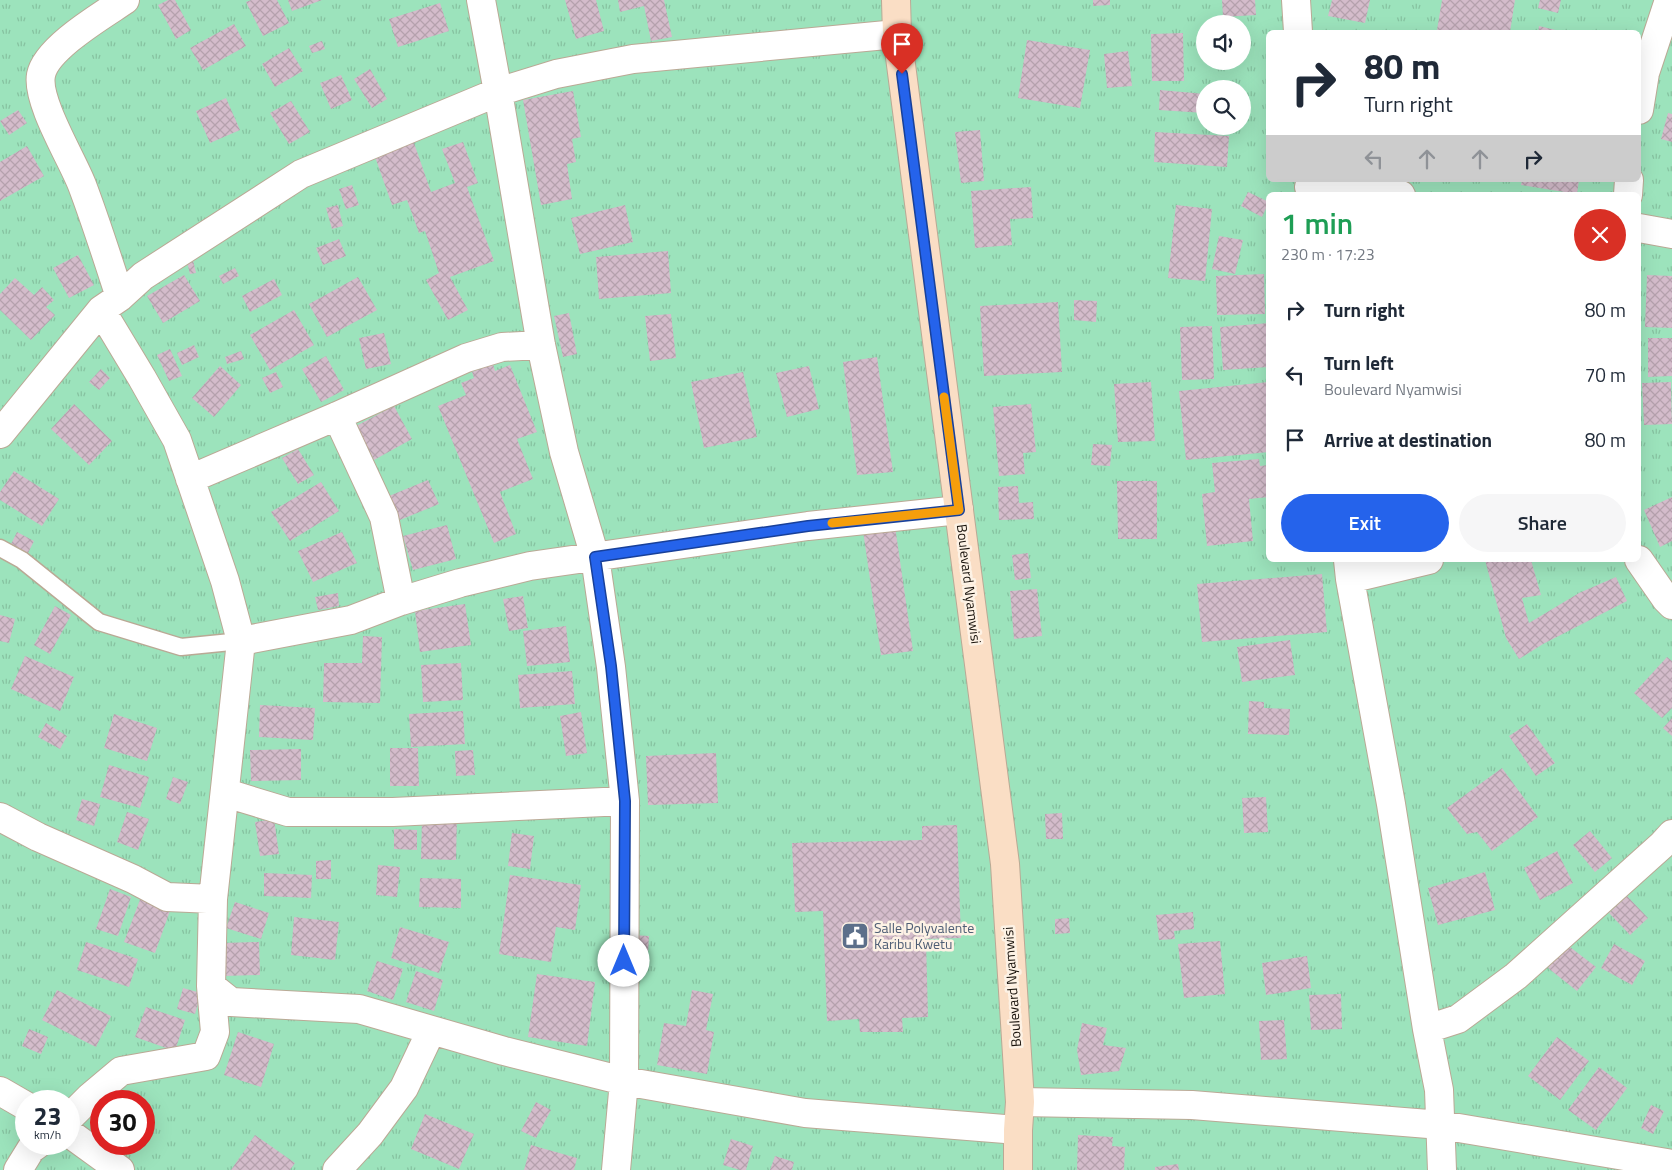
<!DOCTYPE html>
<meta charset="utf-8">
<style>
:root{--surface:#fff;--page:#f6f6f7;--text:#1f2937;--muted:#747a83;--accent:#2563eb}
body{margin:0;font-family:"Titillium Web",sans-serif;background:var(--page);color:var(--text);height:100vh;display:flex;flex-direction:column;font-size:19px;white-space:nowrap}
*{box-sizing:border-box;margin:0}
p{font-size:16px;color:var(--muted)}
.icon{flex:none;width:28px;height:28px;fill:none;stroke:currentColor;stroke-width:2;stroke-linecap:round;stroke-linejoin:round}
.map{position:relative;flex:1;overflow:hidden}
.drawer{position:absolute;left:1266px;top:192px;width:375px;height:370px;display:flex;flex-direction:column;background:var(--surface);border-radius:8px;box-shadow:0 5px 20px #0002}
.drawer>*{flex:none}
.hud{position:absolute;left:1266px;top:30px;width:375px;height:152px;border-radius:8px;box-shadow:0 5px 20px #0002;background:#fff;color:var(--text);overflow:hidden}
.tools{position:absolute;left:1196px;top:15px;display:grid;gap:10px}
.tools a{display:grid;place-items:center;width:55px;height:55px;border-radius:50%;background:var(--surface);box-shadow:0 5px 20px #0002;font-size:25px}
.speed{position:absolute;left:15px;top:1090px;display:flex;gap:10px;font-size:25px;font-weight:700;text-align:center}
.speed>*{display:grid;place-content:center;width:65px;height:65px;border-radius:50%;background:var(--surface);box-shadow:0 5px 20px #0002;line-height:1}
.speed small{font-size:12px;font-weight:400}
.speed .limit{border:8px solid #d22;background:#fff;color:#111}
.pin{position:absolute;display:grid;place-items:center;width:42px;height:42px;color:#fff;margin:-51px -21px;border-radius:50% 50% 50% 0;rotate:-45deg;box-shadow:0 0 5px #0007}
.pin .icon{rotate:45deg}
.me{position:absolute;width:55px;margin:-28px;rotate:0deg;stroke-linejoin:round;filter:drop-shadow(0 0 4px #0008)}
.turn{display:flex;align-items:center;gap:18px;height:105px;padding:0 15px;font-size:22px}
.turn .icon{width:65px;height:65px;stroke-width:2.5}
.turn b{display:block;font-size:35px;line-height:42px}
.lanes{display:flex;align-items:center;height:48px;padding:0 15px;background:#0003;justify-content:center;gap:25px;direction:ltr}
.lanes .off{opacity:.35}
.round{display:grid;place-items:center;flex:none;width:52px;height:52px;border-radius:26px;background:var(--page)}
.head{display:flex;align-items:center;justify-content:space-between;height:85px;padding:0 15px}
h1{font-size:30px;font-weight:600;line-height:38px;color:#1e9e55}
.primary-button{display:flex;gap:10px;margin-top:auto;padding:10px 15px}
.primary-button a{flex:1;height:58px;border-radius:30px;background:var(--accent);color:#fff;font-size:20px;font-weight:600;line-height:58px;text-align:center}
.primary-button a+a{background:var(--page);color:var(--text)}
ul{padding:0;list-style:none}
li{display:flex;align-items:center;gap:15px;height:65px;padding:0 15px}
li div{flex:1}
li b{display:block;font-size:19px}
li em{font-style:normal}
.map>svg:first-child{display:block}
</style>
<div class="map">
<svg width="1672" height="1170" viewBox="0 0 1672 1170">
<defs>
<pattern id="park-tufts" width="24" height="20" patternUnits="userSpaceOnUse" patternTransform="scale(1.25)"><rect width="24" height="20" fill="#9ce3bc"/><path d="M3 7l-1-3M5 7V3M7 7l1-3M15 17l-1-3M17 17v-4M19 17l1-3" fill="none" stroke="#86c2a0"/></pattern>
<pattern id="building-cross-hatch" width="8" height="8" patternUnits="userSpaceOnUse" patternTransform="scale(1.25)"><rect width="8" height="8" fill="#d4bccb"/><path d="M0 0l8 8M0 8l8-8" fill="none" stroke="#b5a1ad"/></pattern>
</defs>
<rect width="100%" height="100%" fill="#fdf2e5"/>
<!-- park -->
<path fill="url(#park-tufts)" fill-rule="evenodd" d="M 0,0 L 1672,0 L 1672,1170 L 0,1170 ZM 1205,24 L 1242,24 L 1242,61 L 1205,61 ZM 1269,32 L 1639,32 L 1639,180 L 1269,180 ZM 1205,89 L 1242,89 L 1242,126 L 1205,126 ZM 1269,195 L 1639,195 L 1639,560 L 1269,560 ZM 26,1101 L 69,1101 L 69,1144 L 26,1144 ZM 101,1101 L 144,1101 L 144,1144 L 101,1144 Z"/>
<!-- building -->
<path fill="url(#building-cross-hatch)" d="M 168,0 L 175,0 L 191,30 L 176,39 L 158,5 Z
M 251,0 L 277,0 L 289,23 L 263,36 L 246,2 Z
M 288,0 L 322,0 L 292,11 Z
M 565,0 L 596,0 L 604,31 L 576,39 Z
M 618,0 L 664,0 L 672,37 L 651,41 L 644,6 L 620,12 Z
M 1093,0 L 1110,0 L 1110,5 L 1093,6 Z
M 1222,0 L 1255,0 L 1256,15 L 1223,17 Z
M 1332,0 L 1370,0 L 1365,23 L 1328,16 Z
M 1442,0 L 1515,0 L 1510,32 L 1449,32 L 1437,30 Z
M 1540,0 L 1561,0 L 1558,13 L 1538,8 Z
M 440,3 L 449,31 L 398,47 L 389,19 Z
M 234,24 L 246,46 L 203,70 L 190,48 Z
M 1539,26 L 1564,32 L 1538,32 Z
M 1183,33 L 1184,81 L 1152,81 L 1151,34 Z
M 1027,40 L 1090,50 L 1080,108 L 1018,98 Z
M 322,41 L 325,49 L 312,53 L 309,46 Z
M 289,48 L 303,71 L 275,87 L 262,64 Z
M 1128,51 L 1132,86 L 1107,88 L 1104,54 Z
M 370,69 L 387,99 L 372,108 L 354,79 Z
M 341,75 L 352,100 L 331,109 L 320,83 Z
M 1160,90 L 1205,94 L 1205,113 L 1159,110 Z
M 573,91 L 581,137 L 572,139 L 576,162 L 567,164 L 572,199 L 541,205 L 523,100 Z
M 226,98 L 240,130 L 210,143 L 196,111 Z
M 291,101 L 310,132 L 289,144 L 270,113 Z
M 18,110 L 27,123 L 9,135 L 0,121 Z
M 1668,113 L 1672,114 L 1672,142 L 1661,139 Z
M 980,130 L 984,181 L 961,183 L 955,132 Z
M 1155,132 L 1229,136 L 1227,167 L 1154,162 Z
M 413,140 L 431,192 L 455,183 L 442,149 L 463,142 L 478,183 L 467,187 L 494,261 L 450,277 L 468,310 L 448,320 L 426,280 L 439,273 L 425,231 L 419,233 L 407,200 L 392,205 L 374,154 Z
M 27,146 L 44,176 L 0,201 L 0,162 Z
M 1522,180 L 1579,180 L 1577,194 L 1521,185 Z
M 352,185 L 359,205 L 346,209 L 339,189 Z
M 1031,187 L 1033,218 L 1010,219 L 1012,245 L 975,248 L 971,191 Z
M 1248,192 L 1269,202 L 1262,217 L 1241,206 Z
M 338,205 L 343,226 L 332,229 L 326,208 Z
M 625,205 L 633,242 L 580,254 L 571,218 Z
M 1176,205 L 1212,209 L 1205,281 L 1168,278 Z
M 1219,236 L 1243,240 L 1235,274 L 1212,269 Z
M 339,239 L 346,256 L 323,265 L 316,248 Z
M 668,251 L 671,293 L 599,299 L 596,257 Z
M 78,255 L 94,285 L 69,298 L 53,268 Z
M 193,260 L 196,273 L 190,274 L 187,262 Z
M 235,268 L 239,276 L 223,284 L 219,276 Z
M 1264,274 L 1265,314 L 1217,315 L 1216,276 Z
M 184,275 L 200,301 L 163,323 L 147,296 Z
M 1647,275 L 1672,276 L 1672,328 L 1645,327 Z
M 358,277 L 377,310 L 327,337 L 309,304 Z
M 15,278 L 34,295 L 42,287 L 54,300 L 46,307 L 55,315 L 31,340 L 0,310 L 0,294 Z
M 274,279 L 282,295 L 250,312 L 242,296 Z
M 1074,300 L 1097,301 L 1096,322 L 1074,320 Z
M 1058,302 L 1062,372 L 984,376 L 980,306 Z
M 294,310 L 314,345 L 270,370 L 250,335 Z
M 569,313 L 577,354 L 563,357 L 554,316 Z
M 671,314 L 676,358 L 650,361 L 645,316 Z
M 1269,323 L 1269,367 L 1223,370 L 1220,327 Z
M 1212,326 L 1214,379 L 1182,380 L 1180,327 Z
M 384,333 L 391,364 L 366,369 L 359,338 Z
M 1648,338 L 1672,338 L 1672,376 L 1648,377 Z
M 194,345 L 199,357 L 182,365 L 177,353 Z
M 170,349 L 182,376 L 169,381 L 157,355 Z
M 241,351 L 244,359 L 227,364 L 225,357 Z
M 326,356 L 344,390 L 321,402 L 302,369 Z
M 877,357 L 893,472 L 857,475 L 843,362 Z
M 493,364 L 495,371 L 510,365 L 537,432 L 517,439 L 533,479 L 500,492 L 516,534 L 494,543 L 438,406 L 466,395 L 461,383 L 474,378 L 472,372 Z
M 220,366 L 241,385 L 214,417 L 192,398 Z
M 809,366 L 819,409 L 787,417 L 776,373 Z
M 101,369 L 110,378 L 99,390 L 89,382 Z
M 276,372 L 283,387 L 270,393 L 262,378 Z
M 743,372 L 757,437 L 704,448 L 691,382 Z
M 1151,382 L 1155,441 L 1118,442 L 1114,384 Z
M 1269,382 L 1269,452 L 1186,460 L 1179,391 Z
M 1671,382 L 1672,424 L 1644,425 L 1642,383 Z
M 74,404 L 112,441 L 89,465 L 51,429 Z
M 1031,404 L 1036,452 L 1023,453 L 1025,474 L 999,476 L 993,407 Z
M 394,406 L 412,439 L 374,460 L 356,426 Z
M 1093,444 L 1112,445 L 1110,466 L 1091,465 Z
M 298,449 L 314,475 L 298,484 L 282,458 Z
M 1259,459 L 1260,466 L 1269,465 L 1269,497 L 1249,499 L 1253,541 L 1207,546 L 1202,494 L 1215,492 L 1212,463 Z
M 14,471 L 59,499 L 42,526 L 0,500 L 0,492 Z
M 428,480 L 439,504 L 400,520 L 389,496 Z
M 1117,481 L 1157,481 L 1157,539 L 1118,539 Z
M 321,482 L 339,511 L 290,541 L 271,512 Z
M 1018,486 L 1019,503 L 1033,502 L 1034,519 L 999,520 L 998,487 Z
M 1672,497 L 1672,541 L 1660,547 L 1644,510 Z
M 447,525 L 456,559 L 413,570 L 403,536 Z
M 895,526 L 913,651 L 881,655 L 863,531 Z
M 17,532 L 34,541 L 27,555 L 10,546 Z
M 342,532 L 357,563 L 313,582 L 298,551 Z
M 1028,553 L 1031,578 L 1015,580 L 1012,555 Z
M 1485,560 L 1523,560 L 1523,562 L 1531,560 L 1541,595 L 1522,598 L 1529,623 L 1579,593 L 1616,577 L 1627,601 L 1543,644 L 1519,659 L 1506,638 Z
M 1322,574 L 1327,632 L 1202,642 L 1197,584 Z
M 1037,589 L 1042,636 L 1014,639 L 1010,591 Z
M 338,593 L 339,606 L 318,610 L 315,597 Z
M 523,596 L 528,628 L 509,631 L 503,599 Z
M 465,604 L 471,645 L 420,652 L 415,611 Z
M 55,606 L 71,615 L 50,654 L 34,645 Z
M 0,615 L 15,619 L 9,643 L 0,641 Z
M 566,626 L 570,662 L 527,666 L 523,631 Z
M 363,636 L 382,637 L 380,703 L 323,702 L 324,663 L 362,663 Z
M 1290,640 L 1295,675 L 1242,682 L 1237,647 Z
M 25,656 L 74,677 L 60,711 L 11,689 Z
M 1667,657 L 1672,661 L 1672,708 L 1662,718 L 1634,693 Z
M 461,663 L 463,700 L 423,702 L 421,665 Z
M 572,671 L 575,704 L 520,708 L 518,675 Z
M 1249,701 L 1264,702 L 1264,708 L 1290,709 L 1289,735 L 1248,734 Z
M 260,705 L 315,708 L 313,740 L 259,737 Z
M 463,711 L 465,744 L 411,747 L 409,714 Z
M 581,712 L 587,753 L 566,756 L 560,716 Z
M 114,714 L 157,728 L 147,761 L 104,748 Z
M 1672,718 L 1672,736 L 1663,728 Z
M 46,723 L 67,736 L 60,749 L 38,737 Z
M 1527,724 L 1555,763 L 1536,776 L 1509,736 Z
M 390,748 L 418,748 L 419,786 L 390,786 Z
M 301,749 L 301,780 L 251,781 L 250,750 Z
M 473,750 L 475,775 L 456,776 L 455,751 Z
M 716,753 L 718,803 L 648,805 L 646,756 Z
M 109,765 L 149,777 L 140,808 L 100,797 Z
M 1502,768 L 1538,817 L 1492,851 L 1477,832 L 1467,834 L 1447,808 Z
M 173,777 L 188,782 L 180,804 L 166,799 Z
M 1266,797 L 1268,832 L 1244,833 L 1242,798 Z
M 82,799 L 100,804 L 94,826 L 76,820 Z
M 127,812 L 149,819 L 138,850 L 117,842 Z
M 1062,813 L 1063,839 L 1046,839 L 1045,814 Z
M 422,817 L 457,817 L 456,860 L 421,859 Z
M 274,819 L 279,854 L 260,856 L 255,822 Z
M 957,825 L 961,938 L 926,939 L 928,1017 L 902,1018 L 903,1032 L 860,1032 L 859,1019 L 827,1021 L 823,911 L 795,912 L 792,843 L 922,840 L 922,826 Z
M 394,829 L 417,830 L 417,850 L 394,849 Z
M 1590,831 L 1612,858 L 1595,872 L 1573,845 Z
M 512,833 L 534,836 L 530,869 L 508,866 Z
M 1557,851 L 1573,883 L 1540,900 L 1524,868 Z
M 331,860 L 331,879 L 316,879 L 316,861 Z
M 378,865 L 400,867 L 397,897 L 376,895 Z
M 1485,872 L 1495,910 L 1438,925 L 1428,888 Z
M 264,873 L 312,875 L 311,898 L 264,896 Z
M 510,875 L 581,885 L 575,930 L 556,927 L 551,962 L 499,954 Z
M 420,878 L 461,879 L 461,908 L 419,907 Z
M 110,889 L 131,897 L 118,936 L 96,929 Z
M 1627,896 L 1648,918 L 1630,935 L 1609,913 Z
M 141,897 L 171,908 L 155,953 L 124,942 Z
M 235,902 L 269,913 L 261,939 L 226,928 Z
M 1193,912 L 1194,929 L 1174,931 L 1175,939 L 1159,940 L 1156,915 Z
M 294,917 L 339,922 L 335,960 L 291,955 Z
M 1069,918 L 1070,933 L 1055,934 L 1055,919 Z
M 400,927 L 449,942 L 439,973 L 391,958 Z
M 632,935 L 649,936 L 647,971 L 630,971 Z
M 1220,941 L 1225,994 L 1184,998 L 1178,944 Z
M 86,942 L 138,959 L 129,987 L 77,970 Z
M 259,942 L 260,975 L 224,976 L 222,943 Z
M 1566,944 L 1596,967 L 1577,991 L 1548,968 Z
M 1614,944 L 1645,961 L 1632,985 L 1601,968 Z
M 1307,956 L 1311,988 L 1266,995 L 1262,963 Z
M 377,961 L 403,969 L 393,1000 L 367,991 Z
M 416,971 L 443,980 L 434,1011 L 406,1002 Z
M 537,974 L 595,982 L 587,1046 L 528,1037 Z
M 183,988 L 201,993 L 195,1014 L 177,1009 Z
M 57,990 L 111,1016 L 96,1047 L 42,1020 Z
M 692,990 L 713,994 L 706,1030 L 714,1032 L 707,1074 L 657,1065 L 664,1023 L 686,1026 Z
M 1341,994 L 1342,1029 L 1311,1030 L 1309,995 Z
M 146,1007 L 185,1020 L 175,1051 L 135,1037 Z
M 1284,1020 L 1287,1059 L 1261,1060 L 1259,1021 Z
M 1082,1023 L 1107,1028 L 1103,1045 L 1126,1048 L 1119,1071 L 1081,1075 L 1077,1050 Z
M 29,1029 L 48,1037 L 41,1054 L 22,1046 Z
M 238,1032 L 274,1044 L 261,1087 L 224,1075 Z
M 1557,1037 L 1589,1061 L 1560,1100 L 1528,1076 Z
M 1599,1067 L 1627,1088 L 1596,1130 L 1568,1110 Z
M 536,1102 L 551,1110 L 536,1138 L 521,1131 Z
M 1651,1105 L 1664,1111 L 1653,1134 L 1641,1128 Z
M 425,1114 L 474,1134 L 459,1169 L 411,1149 Z
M 255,1135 L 295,1163 L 290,1170 L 231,1170 Z
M 1078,1135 L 1113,1137 L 1112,1146 L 1125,1147 L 1124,1170 L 1077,1170 Z
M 731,1139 L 753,1146 L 746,1170 L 740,1170 L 723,1165 Z
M 531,1145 L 577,1158 L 574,1170 L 524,1170 Z
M 775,1156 L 794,1162 L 792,1170 L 770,1170 Z
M 1178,1164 L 1179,1170 L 1155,1170 L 1155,1167 Z"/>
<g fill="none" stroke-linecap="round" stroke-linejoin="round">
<!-- service casing -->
<g stroke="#baa995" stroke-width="19">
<path id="service" d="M 0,548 L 22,560 L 99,622 L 181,647 L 241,641"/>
</g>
<!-- minor casing -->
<g stroke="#baa995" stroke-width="30">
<path id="minor" d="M 481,0 L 498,92 L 541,345 L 564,452 L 595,557 L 611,667 L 625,801 L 624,1081 L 616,1170
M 1296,0 L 1298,32
M 1639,110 L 1645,73 L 1669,0
M 1309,187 L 1384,192 L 1401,195
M 1628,195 L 1629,180
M 1639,228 L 1672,234
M 120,297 C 108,260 96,222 82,185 C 72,159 36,101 41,75 C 46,48 103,15 125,0
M 337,416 L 384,517 L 401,601
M 0,434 L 101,310 L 120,297 L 143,276 L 301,174 L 498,92 L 556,74 L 633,59 L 897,34
M 190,479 L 337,416 L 466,358 L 502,347 L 541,345
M 1348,560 L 1350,579 L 1391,804 L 1427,1029 L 1439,1090 L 1442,1170
M 1639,560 L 1666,599 L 1672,605
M 1350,579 L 1429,560
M 241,641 L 351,620 L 401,601 L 460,583 L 530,566 L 808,526 L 959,510
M 226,793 L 288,812 L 393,812 L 625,801
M 0,817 L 38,837 L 133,879 L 167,897 L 213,899
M 211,986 L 231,1002 L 359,1009 L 504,1051 L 624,1081 L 805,1113 L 1018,1130
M 1427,1029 L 1458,1019 L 1516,976 L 1662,845 L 1672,834
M 0,1091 L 26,1106
M 1020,1102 L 1192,1105 L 1441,1125 L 1672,1164
M 69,1118 L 90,1097 L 121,1071 L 206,1056 L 215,1032 L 211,986 L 213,899 L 241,641 L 225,581 L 177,440 L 142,378 L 101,310
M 69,1133 L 120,1170
M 18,1170 L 31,1149 L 38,1144
M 337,1170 L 370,1134 L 404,1088 L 431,1031"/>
</g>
<!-- secondary casing -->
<g stroke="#baa995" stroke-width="30">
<path id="secondary" d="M 896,0 L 897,34 L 1005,864 L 1020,1102 L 1018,1130 L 1018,1170"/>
</g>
<!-- service -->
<use href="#service" stroke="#fff" stroke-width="16"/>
<!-- minor -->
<use href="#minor" stroke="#fff" stroke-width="28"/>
<!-- secondary -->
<use href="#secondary" stroke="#fadec5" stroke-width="28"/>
</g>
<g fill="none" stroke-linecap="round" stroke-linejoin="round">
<!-- route casing -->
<g stroke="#184099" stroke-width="12">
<path id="route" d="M 624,961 L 625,801 L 611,666 L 595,557 L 808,526 L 959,510 L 902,74"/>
</g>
<!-- route -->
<use href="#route" stroke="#2563eb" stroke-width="9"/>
<!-- slow -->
<path stroke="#f59e0b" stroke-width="9" d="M 832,523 L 959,510 L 944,397"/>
</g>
<!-- icons -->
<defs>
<g id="civic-square" transform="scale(1.4375)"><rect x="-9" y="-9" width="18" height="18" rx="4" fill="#5c6f8a" stroke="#fdf2e5"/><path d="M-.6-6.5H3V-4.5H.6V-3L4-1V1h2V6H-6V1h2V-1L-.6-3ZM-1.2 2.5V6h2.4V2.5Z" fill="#fff"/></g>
</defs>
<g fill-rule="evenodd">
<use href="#civic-square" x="855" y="936"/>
</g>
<g text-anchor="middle" stroke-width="5" stroke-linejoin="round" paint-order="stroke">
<!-- street labels -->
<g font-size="14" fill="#18120b" stroke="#fdf2e5">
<text transform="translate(969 584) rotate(83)" y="5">Boulevard Nyamwisi</text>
<text transform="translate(1012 987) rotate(-94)" y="5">Boulevard Nyamwisi</text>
</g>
<!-- service labels -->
<g font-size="14" fill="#4e5e75" stroke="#fdf2e5" text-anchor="start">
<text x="874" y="933">Salle Polyvalente<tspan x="874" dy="16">Karibu Kwetu</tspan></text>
</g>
</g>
</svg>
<div class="tools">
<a><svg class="icon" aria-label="sound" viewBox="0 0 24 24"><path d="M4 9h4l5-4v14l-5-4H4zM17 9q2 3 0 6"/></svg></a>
<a><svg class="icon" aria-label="search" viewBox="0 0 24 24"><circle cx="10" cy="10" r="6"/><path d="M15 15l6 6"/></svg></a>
</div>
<div class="speed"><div>23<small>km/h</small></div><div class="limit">30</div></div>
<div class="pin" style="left:902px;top:74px;background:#d93025"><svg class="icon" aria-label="arrive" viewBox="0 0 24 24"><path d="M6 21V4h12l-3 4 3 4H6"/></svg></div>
<svg class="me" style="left:624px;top:961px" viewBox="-20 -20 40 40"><circle r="19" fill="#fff"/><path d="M0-13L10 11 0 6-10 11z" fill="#2563eb"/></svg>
<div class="hud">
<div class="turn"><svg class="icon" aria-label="right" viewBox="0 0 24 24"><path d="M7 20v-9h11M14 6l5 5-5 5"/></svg><div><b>80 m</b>Turn right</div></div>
<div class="lanes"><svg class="icon off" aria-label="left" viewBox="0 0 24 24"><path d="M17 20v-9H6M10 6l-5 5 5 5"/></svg><svg class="icon off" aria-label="ahead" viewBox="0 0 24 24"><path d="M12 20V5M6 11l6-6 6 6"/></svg><svg class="icon off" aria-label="ahead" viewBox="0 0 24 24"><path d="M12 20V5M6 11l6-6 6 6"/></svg><svg class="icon" aria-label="right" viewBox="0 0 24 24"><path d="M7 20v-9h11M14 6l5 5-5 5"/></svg></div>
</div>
<section class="drawer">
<div class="head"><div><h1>1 min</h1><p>230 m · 17:23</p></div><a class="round" style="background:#d93025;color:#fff"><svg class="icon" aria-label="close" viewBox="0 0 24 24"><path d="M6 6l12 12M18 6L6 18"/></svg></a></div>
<ul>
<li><svg class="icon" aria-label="right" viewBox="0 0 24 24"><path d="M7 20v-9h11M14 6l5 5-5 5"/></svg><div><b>Turn right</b></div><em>80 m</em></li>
<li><svg class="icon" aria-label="left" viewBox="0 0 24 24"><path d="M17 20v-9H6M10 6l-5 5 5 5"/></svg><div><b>Turn left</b><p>Boulevard Nyamwisi</p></div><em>70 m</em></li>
<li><svg class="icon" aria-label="arrive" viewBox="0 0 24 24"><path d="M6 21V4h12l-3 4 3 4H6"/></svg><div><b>Arrive at destination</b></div><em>80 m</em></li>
</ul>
<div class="primary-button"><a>Exit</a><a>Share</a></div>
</section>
</div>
